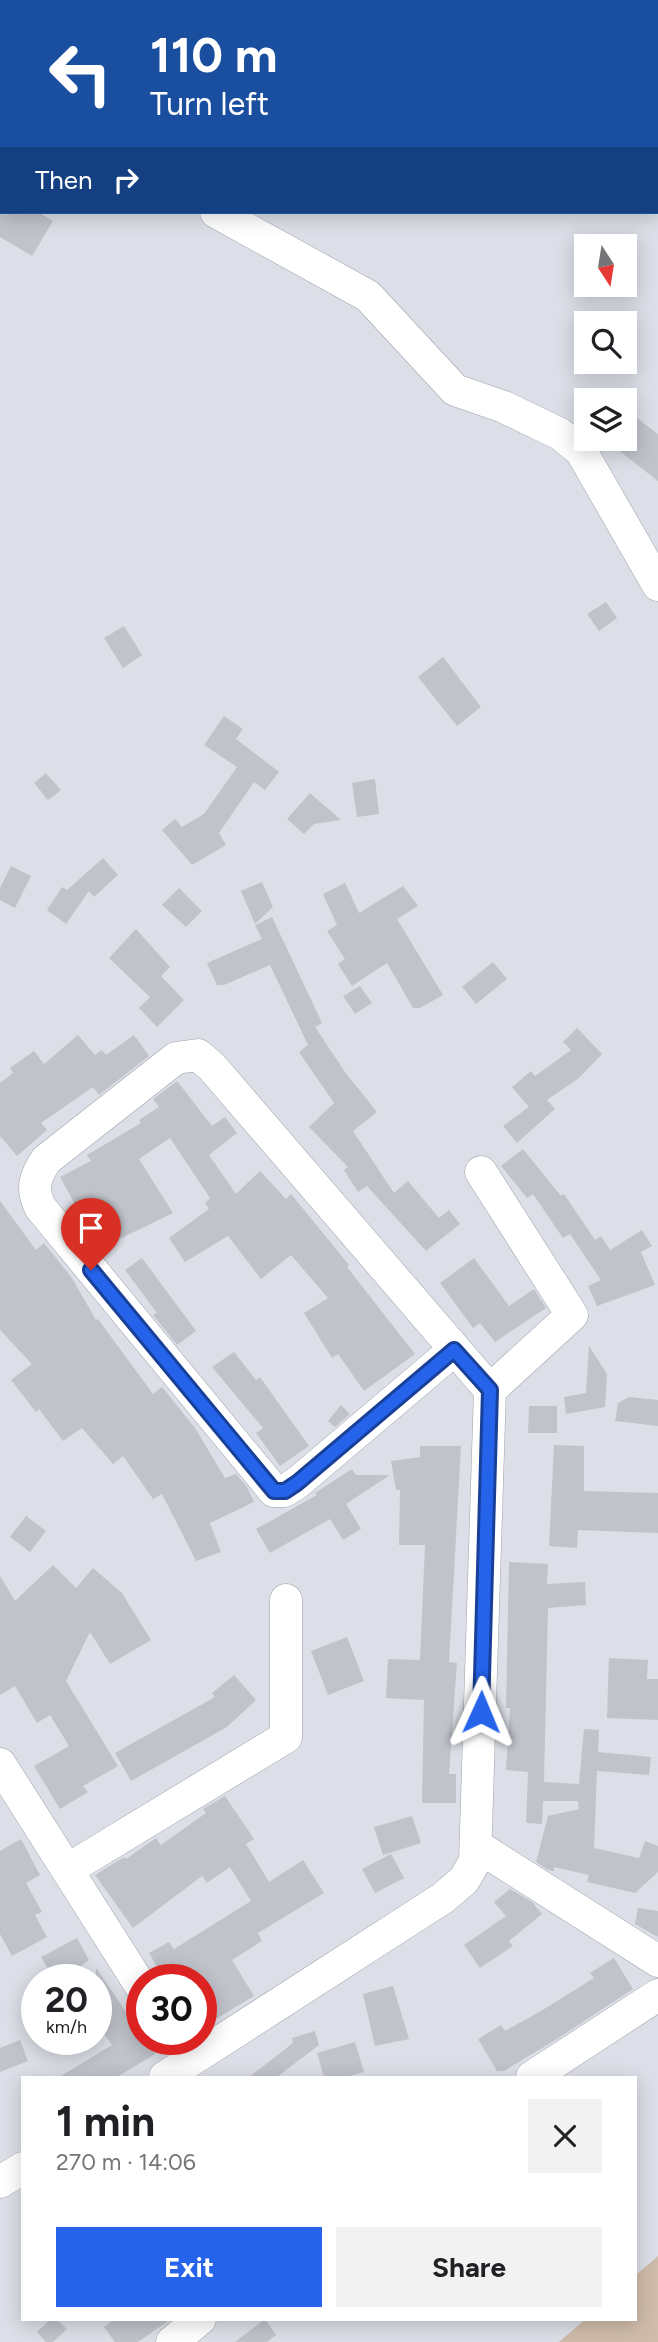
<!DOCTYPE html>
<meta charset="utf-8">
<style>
:root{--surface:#fff;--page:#f2f2f2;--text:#202124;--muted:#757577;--accent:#2563eb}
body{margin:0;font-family:Figtree,sans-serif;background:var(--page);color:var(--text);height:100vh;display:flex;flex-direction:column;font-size:26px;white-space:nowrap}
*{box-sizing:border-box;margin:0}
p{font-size:23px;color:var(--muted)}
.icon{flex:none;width:38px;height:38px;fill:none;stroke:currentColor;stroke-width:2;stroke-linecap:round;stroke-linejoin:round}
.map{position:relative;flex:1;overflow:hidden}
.panel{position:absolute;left:21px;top:2076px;width:616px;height:245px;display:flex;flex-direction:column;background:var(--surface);border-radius:0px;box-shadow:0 4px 18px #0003}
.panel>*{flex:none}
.hud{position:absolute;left:0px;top:0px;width:658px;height:214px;box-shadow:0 4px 18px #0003;background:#1a4fa0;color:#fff;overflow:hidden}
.needle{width:46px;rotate:168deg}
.fabs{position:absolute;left:574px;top:234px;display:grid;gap:14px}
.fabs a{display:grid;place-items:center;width:63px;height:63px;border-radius:0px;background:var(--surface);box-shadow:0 4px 18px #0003;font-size:35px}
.speed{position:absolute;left:21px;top:1964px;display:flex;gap:14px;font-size:35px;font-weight:700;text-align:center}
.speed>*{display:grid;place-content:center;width:91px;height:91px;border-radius:50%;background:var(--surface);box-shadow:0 4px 18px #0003;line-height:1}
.speed small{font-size:18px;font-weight:400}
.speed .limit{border:10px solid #d22;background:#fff;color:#111}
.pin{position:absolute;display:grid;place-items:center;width:60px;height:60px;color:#fff;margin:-72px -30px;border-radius:50% 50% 50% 0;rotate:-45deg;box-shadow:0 0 7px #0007}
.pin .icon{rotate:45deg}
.me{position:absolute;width:77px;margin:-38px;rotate:1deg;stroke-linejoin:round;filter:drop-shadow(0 0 5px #0008)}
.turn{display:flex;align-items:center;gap:24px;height:147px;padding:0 35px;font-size:32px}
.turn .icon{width:91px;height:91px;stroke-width:2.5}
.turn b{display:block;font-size:49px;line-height:60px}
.then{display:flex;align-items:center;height:66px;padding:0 35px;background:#0003;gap:14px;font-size:26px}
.round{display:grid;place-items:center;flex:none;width:74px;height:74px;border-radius:0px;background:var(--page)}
.summary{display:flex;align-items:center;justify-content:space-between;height:119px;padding:0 35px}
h1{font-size:42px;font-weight:700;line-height:52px}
.cta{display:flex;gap:14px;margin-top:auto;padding:14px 35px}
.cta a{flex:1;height:80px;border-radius:0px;background:var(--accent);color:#fff;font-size:28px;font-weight:700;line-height:80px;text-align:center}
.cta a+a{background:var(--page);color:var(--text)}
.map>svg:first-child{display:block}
</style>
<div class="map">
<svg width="658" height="2342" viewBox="0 0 658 2342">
<rect width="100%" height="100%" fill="#dcdfe7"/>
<!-- green -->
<path fill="#cfbbaa" d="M 658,2256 L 658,2342 L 559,2342 L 586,2319 L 635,2319 L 635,2276 Z"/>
<!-- building -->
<path fill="#c0c3ca" d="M 0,212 L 38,212 L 53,221 L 32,256 L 0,237 Z
M 625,409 L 658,434 L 658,481 L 604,439 L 625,439 Z
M 606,602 L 617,618 L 599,631 L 587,614 Z
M 124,626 L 142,655 L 123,668 L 104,638 Z
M 443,657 L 481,707 L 457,726 L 418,677 Z
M 224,716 L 243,729 L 236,739 L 279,772 L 265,790 L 254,782 L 219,833 L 226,845 L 192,865 L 162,830 L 175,819 L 182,827 L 204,814 L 237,767 L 204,745 Z
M 46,773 L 61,790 L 48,800 L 34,783 Z
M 375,779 L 379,814 L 357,817 L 352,783 Z
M 310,793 L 341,820 L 314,824 L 304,834 L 287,819 Z
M 103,858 L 118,875 L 94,897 L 89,891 L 66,924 L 47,910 L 62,887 L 67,890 Z
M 11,866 L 31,876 L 15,908 L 0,900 L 0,888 Z
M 262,882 L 273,907 L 255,924 L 241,891 Z
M 345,883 L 359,913 L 403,886 L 418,906 L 397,919 L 443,995 L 420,1008 L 413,1008 L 387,963 L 352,986 L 338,964 L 345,959 L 327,931 L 337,925 L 323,894 Z
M 179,888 L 202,911 L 186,927 L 162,905 Z
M 272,917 L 322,1023 L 315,1027 L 345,1072 L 377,1112 L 353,1131 L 394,1193 L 408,1181 L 439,1218 L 449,1210 L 460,1224 L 426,1251 L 367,1186 L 358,1192 L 344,1170 L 348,1167 L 309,1127 L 334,1103 L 299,1052 L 308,1045 L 270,965 L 224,985 L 217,985 L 207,963 L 262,939 L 255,925 Z
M 136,929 L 170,967 L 161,976 L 184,1000 L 157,1027 L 139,1008 L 150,997 L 109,958 Z
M 493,962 L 507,979 L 476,1004 L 462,987 Z
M 360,986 L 372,1003 L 355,1014 L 343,996 Z
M 577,1028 L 602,1054 L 579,1078 L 547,1100 L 555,1109 L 517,1143 L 503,1126 L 529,1107 L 512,1087 L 531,1071 L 535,1076 L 571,1050 L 563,1042 Z
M 78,1035 L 95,1055 L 102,1050 L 106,1055 L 134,1035 L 149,1056 L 99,1095 L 93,1087 L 41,1123 L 47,1130 L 17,1156 L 0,1136 L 0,1083 L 13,1073 L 10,1068 L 34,1051 L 44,1064 Z
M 177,1081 L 212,1126 L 225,1117 L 237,1133 L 209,1155 L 236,1194 L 260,1171 L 286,1199 L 291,1194 L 349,1265 L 347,1267 L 415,1354 L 364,1391 L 338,1354 L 332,1358 L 304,1313 L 328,1298 L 291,1255 L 261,1279 L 228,1236 L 185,1262 L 169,1238 L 209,1209 L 205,1203 L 210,1198 L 170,1138 L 139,1159 L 173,1213 L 103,1247 L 82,1205 L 77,1208 L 60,1177 L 91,1161 L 87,1155 L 141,1123 L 139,1120 L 159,1107 L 153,1099 Z
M 523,1149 L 561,1196 L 564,1194 L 595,1240 L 601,1236 L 610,1250 L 642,1230 L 652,1246 L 641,1252 L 655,1285 L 597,1306 L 588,1286 L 601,1280 L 570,1234 L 563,1238 L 533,1194 L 527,1198 L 501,1166 Z
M 0,1201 L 36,1250 L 44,1243 L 72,1278 L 96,1320 L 98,1319 L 153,1394 L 162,1387 L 195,1428 L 225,1478 L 236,1474 L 247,1487 L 254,1502 L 210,1523 L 221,1552 L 196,1561 L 162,1494 L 153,1499 L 123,1456 L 113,1464 L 82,1428 L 63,1441 L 39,1409 L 36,1412 L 11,1380 L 32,1364 L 0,1330 Z
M 142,1258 L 196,1331 L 177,1345 L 153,1315 L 157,1313 L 125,1270 Z
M 474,1258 L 509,1306 L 534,1289 L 546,1308 L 495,1342 L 480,1323 L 473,1328 L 440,1283 Z
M 589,1346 L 607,1374 L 605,1407 L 566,1414 L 564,1397 L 586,1393 Z
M 234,1352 L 256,1380 L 260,1377 L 309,1446 L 280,1466 L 256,1433 L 263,1428 L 212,1367 Z
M 629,1397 L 658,1400 L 658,1426 L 615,1421 L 618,1403 Z
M 341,1405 L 350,1414 L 335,1427 L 328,1421 Z
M 529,1406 L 557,1406 L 557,1433 L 528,1433 Z
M 554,1445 L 584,1446 L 584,1491 L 658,1493 L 658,1533 L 578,1530 L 577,1548 L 549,1546 Z
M 420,1446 L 461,1446 L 449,1662 L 457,1663 L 449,1774 L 456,1774 L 456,1803 L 422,1803 L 424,1700 L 386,1698 L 388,1659 L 420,1660 L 425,1545 L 399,1545 L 400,1490 L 396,1490 L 391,1461 L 420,1457 Z
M 352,1469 L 356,1475 L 390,1475 L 346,1504 L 361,1529 L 343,1540 L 330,1519 L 270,1553 L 256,1529 L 317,1495 L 315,1493 Z
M 26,1516 L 46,1531 L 30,1552 L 10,1537 Z
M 509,1562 L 548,1564 L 547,1584 L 585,1582 L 586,1605 L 548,1608 L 544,1782 L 579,1784 L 584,1729 L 599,1730 L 598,1752 L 651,1757 L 649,1775 L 597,1771 L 594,1848 L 639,1858 L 645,1841 L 658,1846 L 658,1872 L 635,1893 L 587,1882 L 589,1875 L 554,1867 L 554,1871 L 548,1870 L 536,1862 L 548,1816 L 579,1809 L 578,1801 L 543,1801 L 542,1824 L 526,1823 L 528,1772 L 506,1770 L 510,1708 L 506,1708 Z
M 53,1565 L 76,1588 L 93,1568 L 122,1593 L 151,1640 L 110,1664 L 90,1632 L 66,1681 L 118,1766 L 83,1786 L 88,1792 L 60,1809 L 34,1766 L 69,1746 L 50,1715 L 37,1723 L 15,1686 L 0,1695 L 0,1576 L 15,1601 Z
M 347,1637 L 364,1681 L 328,1695 L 311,1651 Z
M 609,1658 L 648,1660 L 647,1679 L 658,1679 L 658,1720 L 607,1718 Z
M 234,1675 L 256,1700 L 227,1727 L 131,1781 L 115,1753 L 215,1697 L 212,1693 Z
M 225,1796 L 254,1839 L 246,1844 L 269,1882 L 303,1860 L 324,1893 L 258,1933 L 262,1941 L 232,1960 L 254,1996 L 201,2028 L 201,1979 L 164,1979 L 149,1953 L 169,1942 L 174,1949 L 251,1901 L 230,1867 L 207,1883 L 202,1876 L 133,1928 L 95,1875 L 124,1857 L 126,1859 L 156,1838 L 161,1845 L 206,1813 L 203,1809 Z
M 412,1816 L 421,1843 L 383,1855 L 374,1827 Z
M 21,1839 L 40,1875 L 26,1883 L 42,1912 L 35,1915 L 47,1937 L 12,1956 L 0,1934 L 0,1851 Z
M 391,1854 L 404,1878 L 375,1893 L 362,1869 Z
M 510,1889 L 532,1902 L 542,1914 L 509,1941 L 513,1946 L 480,1968 L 464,1945 L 506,1916 L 494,1902 Z
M 638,1908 L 658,1911 L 658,1937 L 635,1924 Z
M 77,1938 L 89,1960 L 63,1979 L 54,1979 L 41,1957 Z
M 614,1958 L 633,1989 L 557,2039 L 504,2071 L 497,2071 L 478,2039 L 501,2025 L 505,2031 L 541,2011 L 594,1978 L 590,1973 Z
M 96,1968 L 155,2054 L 117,2077 L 59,2077 L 112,2045 L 96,2022 Z
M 393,1986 L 409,2039 L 375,2046 L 363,1994 Z
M 315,2031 L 319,2045 L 277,2077 L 249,2077 L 293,2043 L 292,2038 Z
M 20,2040 L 28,2061 L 0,2072 L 0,2048 Z
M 355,2042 L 364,2072 L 346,2077 L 324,2077 L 317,2053 Z
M 51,2319 L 56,2319 L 67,2329 L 53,2342 L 46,2342 L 37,2332 Z
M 115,2319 L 171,2319 L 138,2342 L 115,2342 L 104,2327 Z
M 265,2319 L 276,2335 L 267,2342 L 235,2342 Z"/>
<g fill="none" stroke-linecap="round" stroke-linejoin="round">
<!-- minor casing -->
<g stroke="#9fa2a9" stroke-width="33">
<path id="minor" d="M 0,106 L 2,106
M 216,212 L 368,296 L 455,390 L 504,407 L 560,434 L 581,451 L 658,585
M 481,1172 L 572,1315 L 490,1390
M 0,1764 L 142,1988
M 477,1846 L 658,1961
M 67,1870 L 286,1737 L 286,1600
M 165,2077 L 443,1898 L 464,1880 L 475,1861 L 490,1390 L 212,1067 L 198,1055 L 176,1058 L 46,1160 C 35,1177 31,1188 40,1207 L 274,1491 L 284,1491 L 297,1483 L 454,1350
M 532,2077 L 658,1995
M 0,2182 L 23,2168
M 172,2342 L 200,2319"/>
</g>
<!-- minor -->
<use href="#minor" stroke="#fff" stroke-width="32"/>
</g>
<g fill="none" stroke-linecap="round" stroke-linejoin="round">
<!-- route casing -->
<g stroke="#184099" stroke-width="18">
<path id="route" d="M 91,1270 L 274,1491 L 285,1491 L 297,1483 L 454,1350 L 490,1390 L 481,1712"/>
</g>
<!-- route -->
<use href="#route" stroke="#2563eb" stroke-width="12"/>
</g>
</svg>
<div class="fabs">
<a><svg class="needle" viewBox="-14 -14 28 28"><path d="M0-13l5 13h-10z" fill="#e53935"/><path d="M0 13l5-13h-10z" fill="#757577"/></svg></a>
<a><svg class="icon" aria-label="search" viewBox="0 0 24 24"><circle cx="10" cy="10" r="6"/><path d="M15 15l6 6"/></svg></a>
<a><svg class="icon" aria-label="layers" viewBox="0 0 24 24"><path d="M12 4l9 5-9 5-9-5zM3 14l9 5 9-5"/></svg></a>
</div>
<div class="speed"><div>20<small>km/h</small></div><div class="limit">30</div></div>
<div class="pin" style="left:91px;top:1270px;background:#d93025"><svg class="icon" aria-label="arrive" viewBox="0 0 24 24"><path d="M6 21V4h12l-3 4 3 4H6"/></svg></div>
<svg class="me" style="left:481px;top:1712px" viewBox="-20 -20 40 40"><path d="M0-17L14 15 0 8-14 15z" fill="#2563eb" stroke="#fff" stroke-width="4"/></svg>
<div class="hud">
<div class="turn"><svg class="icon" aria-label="left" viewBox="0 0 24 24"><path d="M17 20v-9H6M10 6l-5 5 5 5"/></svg><div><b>110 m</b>Turn left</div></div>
<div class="then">Then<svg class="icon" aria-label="right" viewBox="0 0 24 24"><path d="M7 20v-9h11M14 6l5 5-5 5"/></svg></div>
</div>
<section class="panel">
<div class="summary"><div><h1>1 min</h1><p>270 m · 14:06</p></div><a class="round"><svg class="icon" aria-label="close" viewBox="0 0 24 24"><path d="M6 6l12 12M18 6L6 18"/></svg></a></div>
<div class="cta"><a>Exit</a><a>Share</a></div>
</section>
</div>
